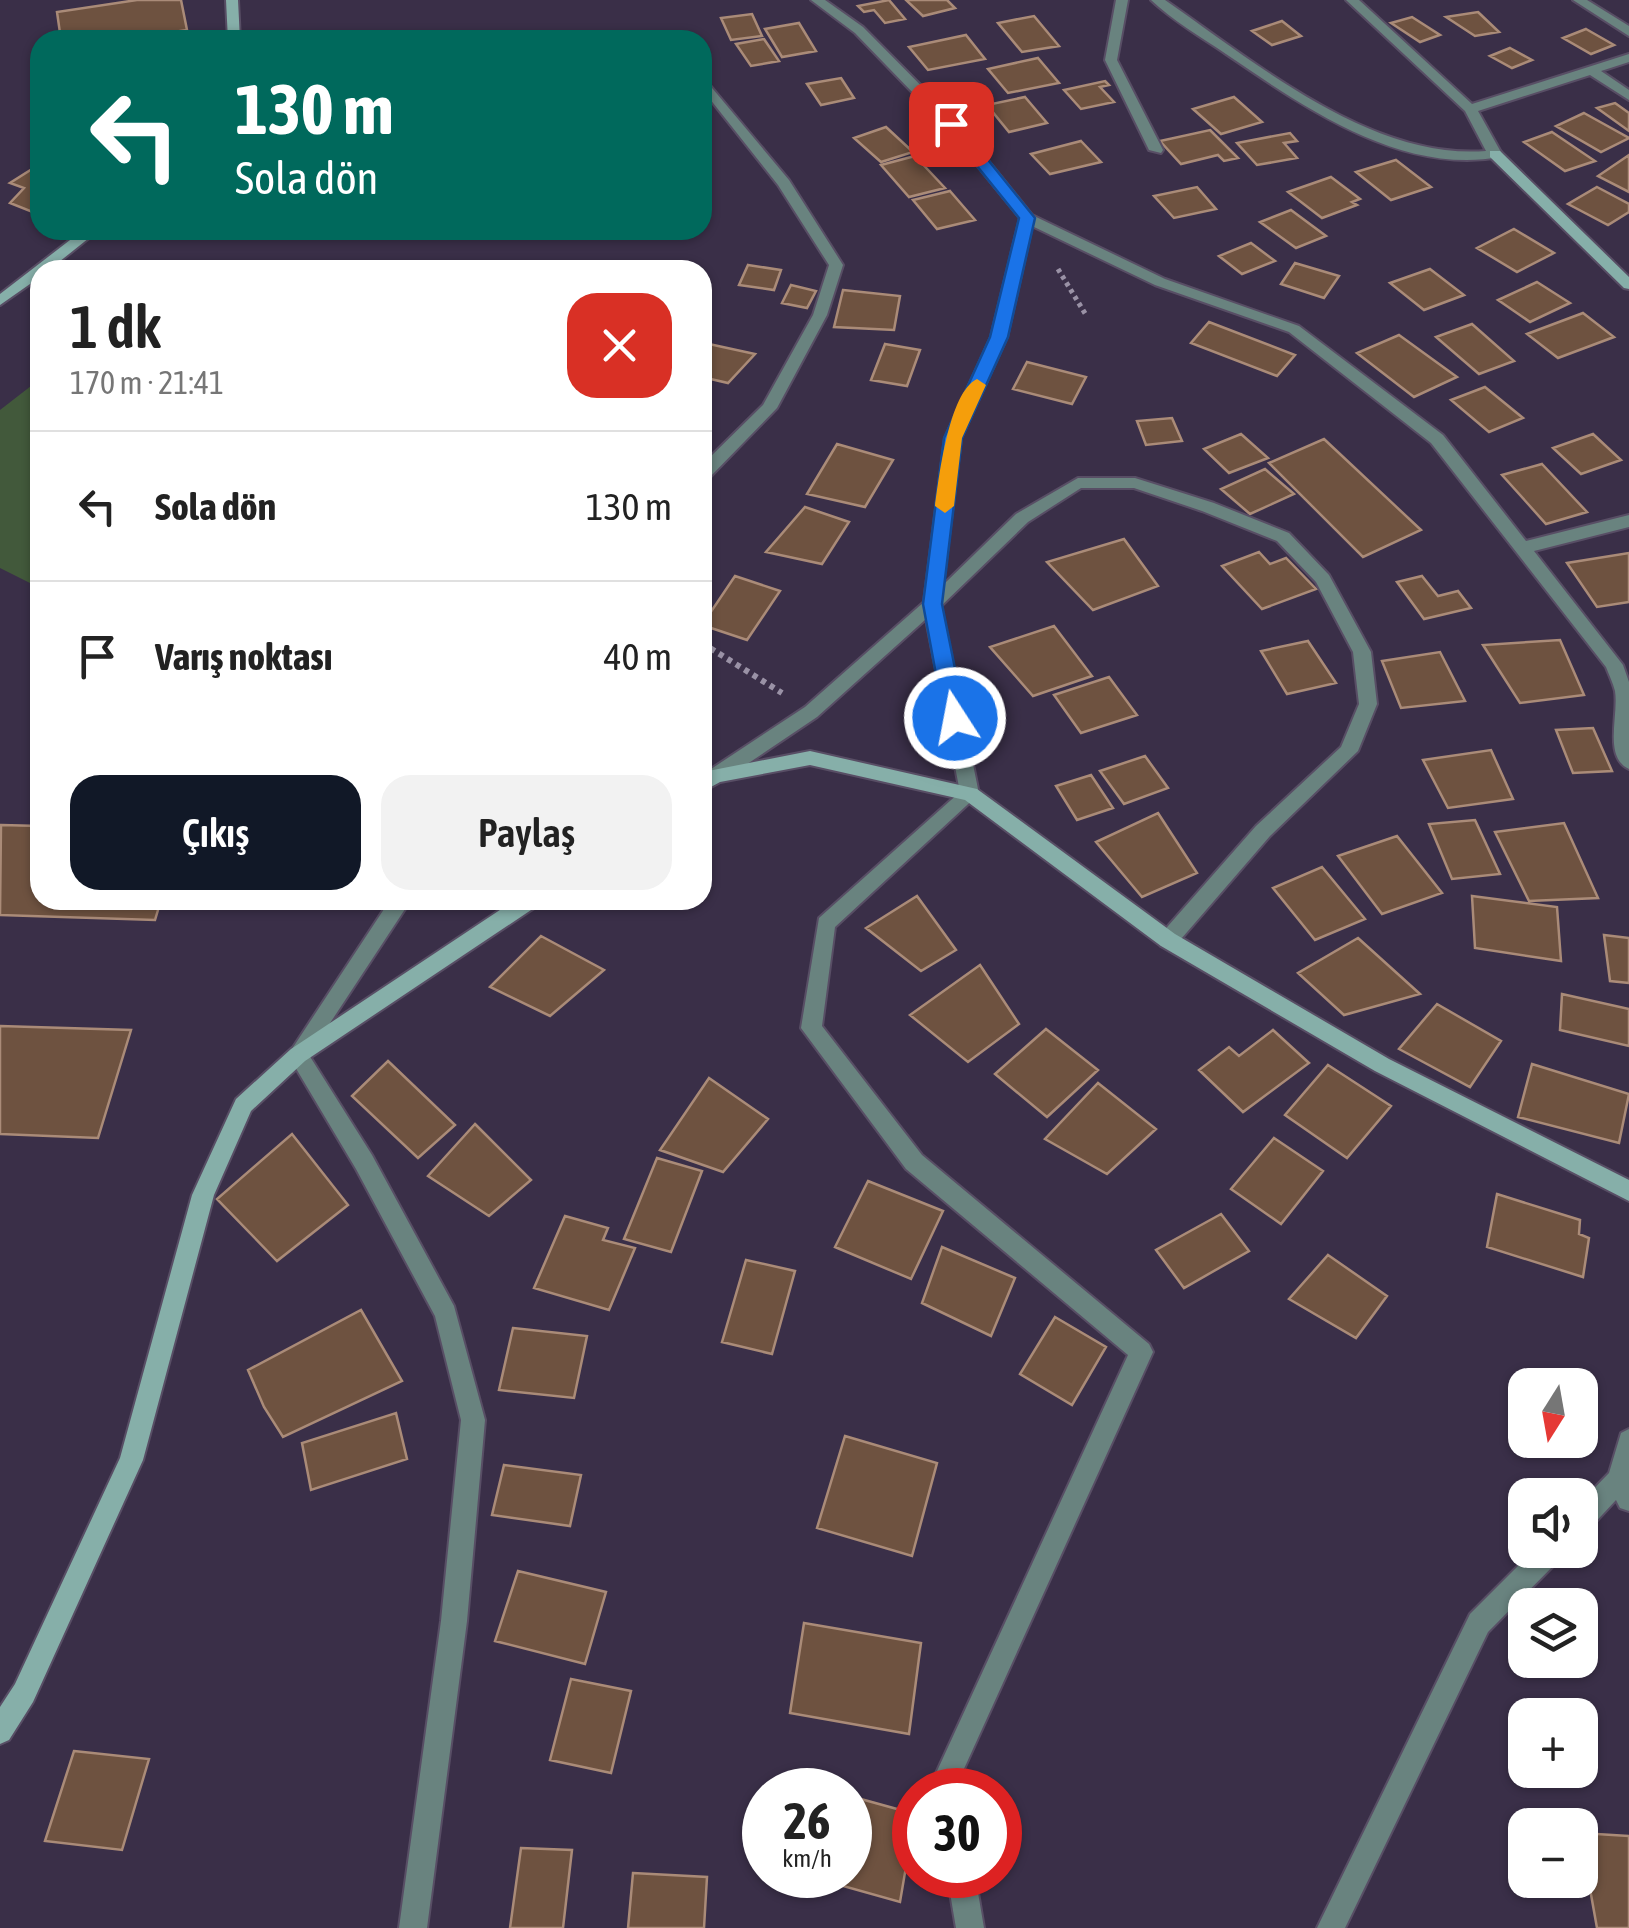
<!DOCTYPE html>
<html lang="tr">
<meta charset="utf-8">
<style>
:root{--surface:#fff;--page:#f2f2f2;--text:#222;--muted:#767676;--line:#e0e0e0;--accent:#111827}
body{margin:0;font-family:"Asap Condensed",sans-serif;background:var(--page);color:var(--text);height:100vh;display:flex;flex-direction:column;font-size:38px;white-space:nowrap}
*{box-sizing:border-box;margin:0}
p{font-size:32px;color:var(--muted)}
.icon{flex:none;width:55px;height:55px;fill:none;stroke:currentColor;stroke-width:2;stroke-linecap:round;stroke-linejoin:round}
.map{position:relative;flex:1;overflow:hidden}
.side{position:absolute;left:30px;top:260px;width:682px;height:650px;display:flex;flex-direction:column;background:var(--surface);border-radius:30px;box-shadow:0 2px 8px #0004}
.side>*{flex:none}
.guide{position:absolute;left:30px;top:30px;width:682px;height:210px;border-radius:30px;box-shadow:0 2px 8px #0004;background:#00695c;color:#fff;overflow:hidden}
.needle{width:65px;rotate:191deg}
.tools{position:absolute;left:1508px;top:1368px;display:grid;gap:20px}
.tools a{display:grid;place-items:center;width:90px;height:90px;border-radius:20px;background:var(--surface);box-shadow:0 2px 8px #0004;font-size:50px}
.speed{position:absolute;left:742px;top:1768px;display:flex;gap:20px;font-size:50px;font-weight:700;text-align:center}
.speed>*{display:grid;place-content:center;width:130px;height:130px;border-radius:50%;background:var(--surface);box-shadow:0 2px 8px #0004;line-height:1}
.speed small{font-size:25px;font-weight:400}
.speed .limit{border:15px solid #d22;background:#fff;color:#111}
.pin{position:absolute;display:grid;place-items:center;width:85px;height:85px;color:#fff;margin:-42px;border-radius:20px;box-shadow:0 5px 15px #0006}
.me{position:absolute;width:110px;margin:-55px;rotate:349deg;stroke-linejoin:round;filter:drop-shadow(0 0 8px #0008)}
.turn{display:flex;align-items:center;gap:35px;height:210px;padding:0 40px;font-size:45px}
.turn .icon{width:130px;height:130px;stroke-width:2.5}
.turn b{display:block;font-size:70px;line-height:85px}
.round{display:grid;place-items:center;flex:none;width:105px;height:105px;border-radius:30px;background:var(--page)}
.head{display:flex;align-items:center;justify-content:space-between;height:170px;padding:0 40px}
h1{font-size:60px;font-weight:600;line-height:75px}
.cta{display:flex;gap:20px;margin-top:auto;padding:20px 40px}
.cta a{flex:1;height:115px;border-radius:30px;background:var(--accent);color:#fff;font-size:40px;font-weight:600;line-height:115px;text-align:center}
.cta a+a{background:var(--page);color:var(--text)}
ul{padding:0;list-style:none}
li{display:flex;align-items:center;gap:30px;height:150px;padding:0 40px;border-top:2px solid var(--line)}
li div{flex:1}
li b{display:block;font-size:38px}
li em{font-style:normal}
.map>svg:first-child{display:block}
</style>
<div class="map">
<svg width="1629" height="1928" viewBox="0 0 1629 1928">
<rect width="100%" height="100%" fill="#3a2f48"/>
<!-- green -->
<path fill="#42593b" d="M 40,379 L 40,588 L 0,568 L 0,410 Z"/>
<!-- building -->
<path fill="#6e5240" stroke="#aa8b78" stroke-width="2.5" d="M 137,0 L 181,0 L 187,30 L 120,40 L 61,40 L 57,12 Z
M 889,0 L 905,19 L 885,23 L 874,10 L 864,12 L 858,6 Z
M 906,0 L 947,0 L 955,8 L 923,16 Z
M 1478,12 L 1499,32 L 1475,36 L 1446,17 Z
M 752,14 L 762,36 L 731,40 L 721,18 Z
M 1034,16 L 1059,46 L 1022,52 L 998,23 Z
M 1412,17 L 1440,35 L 1420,42 L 1391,23 Z
M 1282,21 L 1301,36 L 1272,45 L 1252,31 Z
M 799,23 L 816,51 L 782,57 L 765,29 Z
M 1586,29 L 1614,45 L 1591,54 L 1563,38 Z
M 966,35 L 985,59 L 928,70 L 909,47 Z
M 764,39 L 779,61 L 751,66 L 736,44 Z
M 1510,48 L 1532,60 L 1512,68 L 1490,56 Z
M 1038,58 L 1059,83 L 1008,93 L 988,69 Z
M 841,78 L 854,98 L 821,105 L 807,84 Z
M 1105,81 L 1109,85 L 1100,87 L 1114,102 L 1081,109 L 1064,90 Z
M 1025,97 L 1047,123 L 1009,132 L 987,105 Z
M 1234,97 L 1262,122 L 1221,134 L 1193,109 Z
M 1615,103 L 1629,113 L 1629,131 L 1597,108 Z
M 1584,113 L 1629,138 L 1601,152 L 1556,126 Z
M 886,127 L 913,152 L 881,162 L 854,138 Z
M 1210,130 L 1238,158 L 1224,161 L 1218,155 L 1181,164 L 1160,141 Z
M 1552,132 L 1595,161 L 1565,171 L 1524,142 Z
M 1290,133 L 1297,141 L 1284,143 L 1297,158 L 1257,165 L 1237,143 Z
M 1081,141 L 1101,162 L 1050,174 L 1031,154 Z
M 1629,155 L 1629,192 L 1598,176 Z
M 915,156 L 945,188 L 909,197 L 881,165 Z
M 1396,160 L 1431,187 L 1391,200 L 1356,172 Z
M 40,164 L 40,215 L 10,203 L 24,188 L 10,183 Z
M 1331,177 L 1360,199 L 1352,202 L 1357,205 L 1322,218 L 1288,192 Z
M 1197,187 L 1216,209 L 1174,218 L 1154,196 Z
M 1597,187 L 1629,204 L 1629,212 L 1608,225 L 1568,204 Z
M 950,191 L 975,220 L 937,229 L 913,200 Z
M 1291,210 L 1326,236 L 1296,248 L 1260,222 Z
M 1514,229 L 1554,253 L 1517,272 L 1477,248 Z
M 1251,243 L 1275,261 L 1242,274 L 1219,256 Z
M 1295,263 L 1339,276 L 1324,298 L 1281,284 Z
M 748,265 L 781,270 L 774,290 L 739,285 Z
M 1430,269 L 1464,295 L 1424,310 L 1390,283 Z
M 1537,282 L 1570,303 L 1530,322 L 1498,300 Z
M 791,285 L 816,291 L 807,308 L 782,303 Z
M 843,290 L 900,296 L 894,330 L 834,327 Z
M 1583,313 L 1614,337 L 1558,358 L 1527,334 Z
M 1209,322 L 1295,355 L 1277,376 L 1191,343 Z
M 1472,324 L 1514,361 L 1479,374 L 1436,337 Z
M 1399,335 L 1457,377 L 1414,397 L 1357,353 Z
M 709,344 L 755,354 L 728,383 L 702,377 L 702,351 Z
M 885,344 L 920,350 L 907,386 L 871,380 Z
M 1027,362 L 1086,377 L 1072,404 L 1013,389 Z
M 1485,387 L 1523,418 L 1489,432 L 1451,400 Z
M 1172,418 L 1182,441 L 1146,445 L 1137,421 Z
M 1241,434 L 1268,458 L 1229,473 L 1204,449 Z
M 1593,434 L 1621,460 L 1581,474 L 1553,448 Z
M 1324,439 L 1421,530 L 1363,557 L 1269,463 Z
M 837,444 L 893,460 L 865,507 L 807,494 Z
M 1542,464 L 1587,512 L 1546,524 L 1502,475 Z
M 1265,469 L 1294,494 L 1250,514 L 1221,489 Z
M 805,507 L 849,522 L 822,564 L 766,552 Z
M 1124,539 L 1158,586 L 1093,610 L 1047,562 Z
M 1259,552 L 1270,564 L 1286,558 L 1316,589 L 1262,609 L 1222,566 Z
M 1629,553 L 1629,602 L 1597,607 L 1567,563 Z
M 735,576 L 780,591 L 747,640 L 702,625 Z
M 1422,576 L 1438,596 L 1458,591 L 1471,608 L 1424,619 L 1397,582 Z
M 1054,626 L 1092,676 L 1033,696 L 990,647 Z
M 1560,640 L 1584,695 L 1520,703 L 1483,645 Z
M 1308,641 L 1336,683 L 1287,694 L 1261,651 Z
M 1440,652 L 1465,701 L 1401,708 L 1382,661 Z
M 1109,677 L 1137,715 L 1081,733 L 1054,695 Z
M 1593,728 L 1612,771 L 1573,773 L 1556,730 Z
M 1491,750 L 1513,799 L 1448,808 L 1423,760 Z
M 1145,756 L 1168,788 L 1124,804 L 1100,771 Z
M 1091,775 L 1113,808 L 1077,820 L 1056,786 Z
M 1158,813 L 1197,873 L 1142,897 L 1096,842 Z
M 1475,820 L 1500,874 L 1452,879 L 1429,824 Z
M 1564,823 L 1598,898 L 1529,901 L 1495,832 Z
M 1,825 L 40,826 L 40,900 L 161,900 L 155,920 L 0,915 Z
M 1397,836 L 1442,893 L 1382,914 L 1338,856 Z
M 1322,867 L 1365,919 L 1315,940 L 1273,888 Z
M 917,896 L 956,950 L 921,971 L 866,928 Z
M 1472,896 L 1557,907 L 1561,961 L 1475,948 Z
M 1604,935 L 1629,938 L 1629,983 L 1610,981 Z
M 541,936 L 604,970 L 550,1016 L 490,987 Z
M 1358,938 L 1420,994 L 1344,1015 L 1298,973 Z
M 980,965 L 1019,1024 L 968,1062 L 910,1015 Z
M 1562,994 L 1629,1009 L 1629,1046 L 1560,1030 Z
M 1437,1004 L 1501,1041 L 1470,1087 L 1399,1049 Z
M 0,1026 L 131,1030 L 98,1138 L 0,1134 Z
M 1046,1029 L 1098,1070 L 1047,1117 L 995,1074 Z
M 1273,1030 L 1309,1063 L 1243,1112 L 1199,1070 L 1229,1047 L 1239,1056 Z
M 388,1061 L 455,1125 L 418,1158 L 352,1096 Z
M 1532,1064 L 1629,1094 L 1619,1143 L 1518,1117 Z
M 1328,1065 L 1391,1106 L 1347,1158 L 1285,1115 Z
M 709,1078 L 768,1119 L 723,1172 L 660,1150 Z
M 1098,1083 L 1156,1129 L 1107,1174 L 1045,1139 Z
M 475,1124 L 531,1180 L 489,1216 L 428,1176 Z
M 292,1134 L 348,1205 L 277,1261 L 217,1199 Z
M 1274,1138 L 1323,1171 L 1281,1224 L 1231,1189 Z
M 657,1158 L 702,1171 L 671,1252 L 624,1239 Z
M 868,1181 L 943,1211 L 911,1279 L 835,1247 Z
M 1497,1194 L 1580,1220 L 1579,1234 L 1589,1238 L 1583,1277 L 1487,1247 Z
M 1221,1214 L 1249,1251 L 1184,1288 L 1156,1250 Z
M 565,1216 L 608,1228 L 603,1240 L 635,1248 L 609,1310 L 534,1288 Z
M 942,1247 L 1015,1278 L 991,1336 L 922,1303 Z
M 1328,1255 L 1387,1296 L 1356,1338 L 1289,1299 Z
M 746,1260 L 795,1271 L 772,1354 L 722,1342 Z
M 361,1310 L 402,1381 L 283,1437 L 264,1407 L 248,1370 Z
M 1055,1317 L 1106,1347 L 1072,1405 L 1020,1374 Z
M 513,1328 L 587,1336 L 574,1398 L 499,1390 Z
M 396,1413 L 407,1459 L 311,1490 L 302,1443 Z
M 845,1436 L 937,1463 L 912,1556 L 817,1528 Z
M 504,1465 L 581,1475 L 570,1526 L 492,1515 Z
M 518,1571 L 606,1592 L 585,1664 L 495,1641 Z
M 804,1623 L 921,1643 L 909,1734 L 790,1713 Z
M 571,1679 L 631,1691 L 611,1773 L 550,1760 Z
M 74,1751 L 149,1759 L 122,1850 L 45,1841 Z
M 850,1796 L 915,1814 L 900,1902 L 804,1875 L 850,1875 Z
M 1580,1833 L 1629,1836 L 1629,1928 L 1597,1928 Z
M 521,1848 L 572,1850 L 563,1928 L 510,1928 Z
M 633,1873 L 707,1877 L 704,1928 L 628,1928 Z"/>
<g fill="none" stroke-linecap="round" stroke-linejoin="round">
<!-- lane casing -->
<g stroke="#584e65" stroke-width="4">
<path id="lane" d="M 1573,0 L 1587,0 L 1629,26 L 1629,36 Z"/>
</g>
<!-- street casing -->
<g stroke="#584e65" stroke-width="4">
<path id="street" d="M 811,0 L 825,0 L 863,27 L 956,121 L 1032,215 L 1165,279 L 1299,326 L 1443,435 L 1526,541 L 1629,515 L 1629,527 L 1534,551 L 1623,665 L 1629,682 L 1629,769 C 1603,757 1619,715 1615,691 C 1613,683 1609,675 1606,667 L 1431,443 L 1289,332 L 1155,285 L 1032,226 L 1007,337 L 961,438 L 943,585 L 1016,514 L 1078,478 L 1135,478 L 1214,503 L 1289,533 L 1329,575 L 1371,652 L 1377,704 L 1358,751 L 1270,836 L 1175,946 L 1161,946 L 1158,940 L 1161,934 L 1256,826 L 1341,747 L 1359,704 L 1353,652 L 1316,582 L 1277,541 L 1202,511 L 1134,488 L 1081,488 L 1028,522 L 941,606 L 979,794 L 835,927 L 822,1026 L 922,1155 L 1149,1344 L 1153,1352 L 958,1782 L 960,1790 L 934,1790 L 932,1782 L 1128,1355 L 906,1169 L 801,1028 L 819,918 L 960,792 L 926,619 L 817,717 L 722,781 L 708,781 L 706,776 L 708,771 L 805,707 L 924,602 L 945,438 L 991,337 L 1020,218 L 946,127 L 855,33 Z
M 1116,0 L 1128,0 L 1117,60 L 1163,150 L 1161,153 L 1149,150 L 1105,60 Z
M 1151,0 L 1165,0 C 1256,63 1371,160 1486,151 L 1465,111 L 1346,0 L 1359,0 L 1472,104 L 1629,54 L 1629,62 L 1601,71 L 1629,90 L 1629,100 L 1590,75 L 1478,111 L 1502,154 L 1500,157 C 1400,175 1304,107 1226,54 C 1201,37 1172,20 1151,0 Z
M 702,76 L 789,180 L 843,265 L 827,315 L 777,408 L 708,479 L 702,480 L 702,465 L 763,405 L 813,315 L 829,265 L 778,185 L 702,89 Z
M 390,900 L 411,900 L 309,1055 L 372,1155 L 454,1306 L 485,1420 L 467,1621 L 427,1928 L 399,1928 L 441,1621 L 461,1420 L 435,1316 L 356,1169 L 288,1055 Z
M 1629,1429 L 1629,1511 L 1620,1508 L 1616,1500 L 1589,1529 L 1580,1532 L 1580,1503 L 1609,1473 L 1621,1433 Z
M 1534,1550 L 1563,1550 L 1560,1559 L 1488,1632 L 1345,1928 L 1317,1928 L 1470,1614 Z
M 947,1875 L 975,1875 L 984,1928 L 956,1928 Z"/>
</g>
<!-- secondary casing -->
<g stroke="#584e65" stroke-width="4">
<path id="secondary" d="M 226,0 L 238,0 L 240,40 L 228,40 Z
M 1490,151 L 1500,151 L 1629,277 L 1629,289 L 1624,288 L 1490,157 Z
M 83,230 L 99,230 L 49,270 L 40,270 L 40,277 L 0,305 L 0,294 Z
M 810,751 L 977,789 L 1175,934 L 1389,1059 L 1629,1180 L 1629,1201 L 1375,1071 L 1161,946 L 965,800 L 810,765 L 720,782 L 702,792 L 702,775 L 708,771 Z
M 515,900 L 540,900 L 537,906 L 305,1061 L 251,1111 L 214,1195 L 143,1460 L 33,1702 L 9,1740 L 0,1744 L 0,1707 L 15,1684 L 120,1458 L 192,1195 L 236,1099 L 291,1049 Z"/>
</g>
<!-- path-far1 -->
<path stroke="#9a92a6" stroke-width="5" stroke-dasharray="4 4" stroke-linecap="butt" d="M 1058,269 L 1086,315"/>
<!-- path -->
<path stroke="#9a92a6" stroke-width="6" stroke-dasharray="5 5" stroke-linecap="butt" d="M 702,643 L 782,693"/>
<!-- lane -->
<use href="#lane" fill="#69837f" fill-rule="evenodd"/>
<!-- street -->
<use href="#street" fill="#69837f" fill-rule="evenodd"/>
<!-- secondary -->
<use href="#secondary" fill="#86afa9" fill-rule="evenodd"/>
</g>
<!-- route -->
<path fill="#1a73e8" stroke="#114b97" stroke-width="2.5" d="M 951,119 L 956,120 L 1035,218 L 1008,337 L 962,438 L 942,604 L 965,718 L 955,726 L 944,718 L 923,604 L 944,438 L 990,337 L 1019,218 L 943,124 Z"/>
<!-- slow -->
<path fill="#f59e0b" d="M 977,379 L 986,385 L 962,438 L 954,506 L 945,513 L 935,506 C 939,477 949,392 977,379 Z"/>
</svg>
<div class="tools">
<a><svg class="needle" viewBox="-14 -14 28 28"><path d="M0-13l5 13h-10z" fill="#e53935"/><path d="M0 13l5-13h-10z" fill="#767676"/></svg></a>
<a><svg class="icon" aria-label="sound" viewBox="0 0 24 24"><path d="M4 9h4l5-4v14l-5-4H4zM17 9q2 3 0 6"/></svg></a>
<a><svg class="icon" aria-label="layers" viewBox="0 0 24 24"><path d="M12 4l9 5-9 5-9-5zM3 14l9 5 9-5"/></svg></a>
<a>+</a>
<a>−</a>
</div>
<div class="speed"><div>26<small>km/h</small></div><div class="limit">30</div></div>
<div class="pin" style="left:951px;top:124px;background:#d93025"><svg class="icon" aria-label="arrive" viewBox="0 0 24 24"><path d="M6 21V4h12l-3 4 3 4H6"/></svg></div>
<svg class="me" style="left:955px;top:718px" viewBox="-20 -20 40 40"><circle r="17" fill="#1a73e8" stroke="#fff" stroke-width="3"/><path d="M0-11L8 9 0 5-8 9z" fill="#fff"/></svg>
<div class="guide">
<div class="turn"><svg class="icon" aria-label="left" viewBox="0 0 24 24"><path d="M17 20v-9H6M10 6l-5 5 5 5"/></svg><div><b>130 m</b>Sola dön</div></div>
</div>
<section class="side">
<div class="head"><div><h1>1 dk</h1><p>170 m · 21:41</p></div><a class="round" style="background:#d93025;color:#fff"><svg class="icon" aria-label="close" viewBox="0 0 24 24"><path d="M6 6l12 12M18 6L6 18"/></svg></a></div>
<ul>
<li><svg class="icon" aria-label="left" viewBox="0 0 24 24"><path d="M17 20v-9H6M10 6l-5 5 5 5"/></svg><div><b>Sola dön</b></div><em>130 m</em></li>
<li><svg class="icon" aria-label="arrive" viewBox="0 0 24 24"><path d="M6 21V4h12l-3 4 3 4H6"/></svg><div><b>Varış noktası</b></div><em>40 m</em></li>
</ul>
<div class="cta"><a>Çıkış</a><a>Paylaş</a></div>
</section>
</div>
